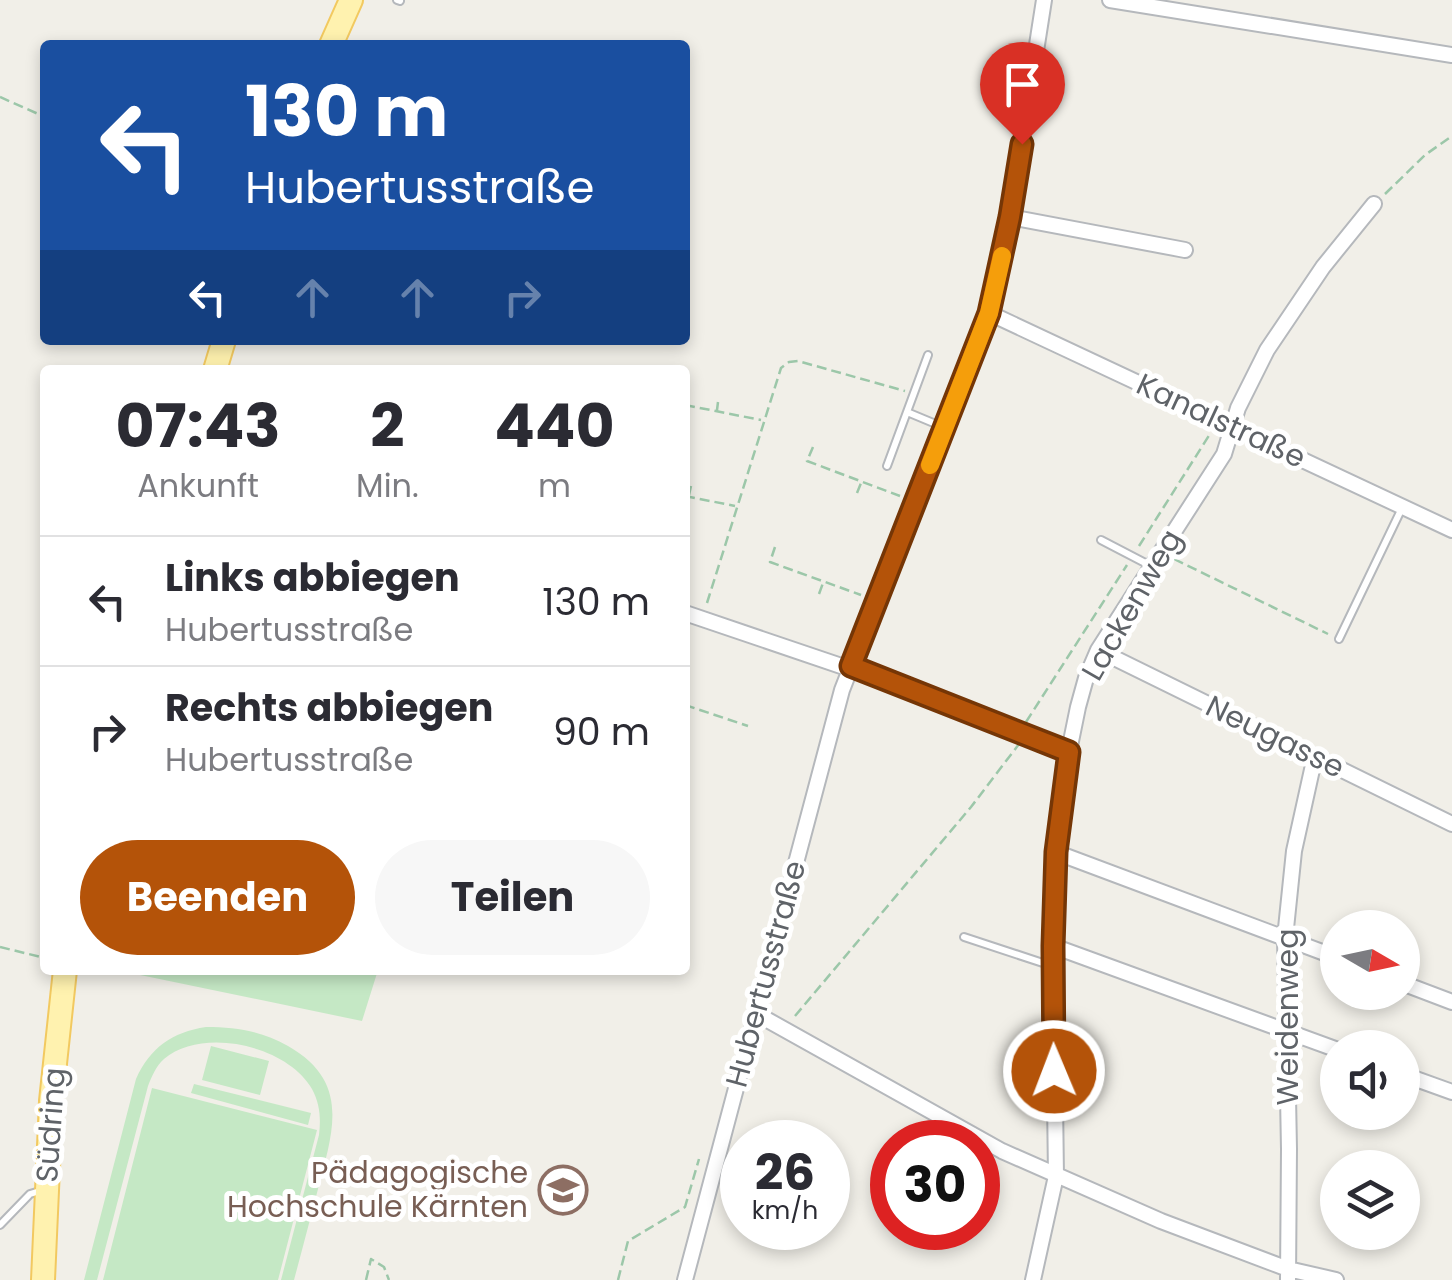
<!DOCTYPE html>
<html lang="de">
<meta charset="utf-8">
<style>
:root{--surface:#fff;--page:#f7f7f7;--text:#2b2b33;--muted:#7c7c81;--line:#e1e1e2;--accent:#b45309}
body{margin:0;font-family:Poppins,sans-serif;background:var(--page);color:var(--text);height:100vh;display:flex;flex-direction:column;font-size:38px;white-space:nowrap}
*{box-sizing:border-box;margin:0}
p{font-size:32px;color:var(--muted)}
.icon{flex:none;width:55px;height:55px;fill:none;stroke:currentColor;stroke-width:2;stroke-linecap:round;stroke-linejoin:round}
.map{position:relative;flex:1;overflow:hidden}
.details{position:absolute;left:40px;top:365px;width:650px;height:610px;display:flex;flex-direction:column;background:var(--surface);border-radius:10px;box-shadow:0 5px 15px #0003}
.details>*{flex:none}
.hud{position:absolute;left:40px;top:40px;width:650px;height:305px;border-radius:10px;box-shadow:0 5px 15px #0003;background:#1a4fa0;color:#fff;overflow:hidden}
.needle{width:65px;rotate:99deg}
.buttons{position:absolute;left:1320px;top:910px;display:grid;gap:20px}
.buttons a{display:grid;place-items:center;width:100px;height:100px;border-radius:50%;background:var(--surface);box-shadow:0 5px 15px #0003;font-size:50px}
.speed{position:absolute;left:720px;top:1120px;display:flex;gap:20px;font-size:50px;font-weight:700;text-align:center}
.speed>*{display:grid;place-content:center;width:130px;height:130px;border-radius:50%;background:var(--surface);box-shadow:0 5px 15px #0003;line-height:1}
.speed small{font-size:25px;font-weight:400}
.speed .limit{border:15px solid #d22;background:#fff;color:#111}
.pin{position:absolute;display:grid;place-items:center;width:85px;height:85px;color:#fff;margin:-102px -42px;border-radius:50% 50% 50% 0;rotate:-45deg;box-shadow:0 0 10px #0007}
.pin .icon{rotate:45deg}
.me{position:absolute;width:110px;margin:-55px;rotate:359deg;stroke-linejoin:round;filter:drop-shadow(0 0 8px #0008)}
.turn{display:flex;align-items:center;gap:35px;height:210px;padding:0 40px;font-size:45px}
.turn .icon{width:130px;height:130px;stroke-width:2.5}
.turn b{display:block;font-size:70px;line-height:85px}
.lanes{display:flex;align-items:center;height:95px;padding:0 40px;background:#0003;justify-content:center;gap:50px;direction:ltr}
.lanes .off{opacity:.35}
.eta{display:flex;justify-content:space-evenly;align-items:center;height:170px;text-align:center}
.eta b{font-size:60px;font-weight:700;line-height:70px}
.primary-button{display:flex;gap:20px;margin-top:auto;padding:20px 40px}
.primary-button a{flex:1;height:115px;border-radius:60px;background:var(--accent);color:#fff;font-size:40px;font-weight:700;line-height:115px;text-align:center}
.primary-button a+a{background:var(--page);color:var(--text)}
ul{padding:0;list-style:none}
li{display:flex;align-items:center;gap:30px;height:130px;padding:0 40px;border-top:2px solid var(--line)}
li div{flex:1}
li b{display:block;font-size:38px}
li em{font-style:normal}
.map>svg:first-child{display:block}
</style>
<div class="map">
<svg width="1452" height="1280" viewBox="0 0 1452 1280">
<rect width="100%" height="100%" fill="#f1efe8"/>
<!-- pitch -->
<path fill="#c5e8c5" d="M 116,970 L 378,970 L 362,1021 Z
M 206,1027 C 236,1027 261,1031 288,1046 C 351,1082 333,1131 318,1189 C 310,1220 302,1250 294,1280 L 281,1280 L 319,1135 C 321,1118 320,1104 312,1089 C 288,1046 203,1026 164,1059 C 156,1066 152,1076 148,1086 L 97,1280 L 84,1280 L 136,1079 C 150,1048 172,1032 206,1027 Z
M 211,1046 L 269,1061 L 260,1095 L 202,1080 Z
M 194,1084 L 311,1113 L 308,1125 L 191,1093 Z
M 152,1088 L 317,1130 L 278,1280 L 103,1280 Z"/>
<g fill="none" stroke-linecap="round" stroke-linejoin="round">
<!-- service casing -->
<g stroke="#b5b8bc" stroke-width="10">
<path id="service" d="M 397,0 L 400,1
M 907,412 L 943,427
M 887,466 L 928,355
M 1101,540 L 1151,566
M 1339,639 L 1402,508
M 851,666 L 1068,751
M 964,937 L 1052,966
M 0,1225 L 30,1194 L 40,1191"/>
</g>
<!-- minor casing -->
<g stroke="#b5b8bc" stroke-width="18">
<path id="minor" d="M 1110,0 L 1452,55
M 1010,217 L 1185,250
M 989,313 L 1452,530
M 685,613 L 850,669
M 1098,650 L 1452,824
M 1055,852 L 1338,958
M 1053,946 L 1338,1050
M 1402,983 L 1452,1002
M 755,1013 L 1002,1151 L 1161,1221 L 1288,1269 L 1336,1280
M 1402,1074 L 1452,1092
M 685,1280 L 842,690 L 989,313 L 1010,217 L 1044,0
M 1033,1280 L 1056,1176 L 1053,946 L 1055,852 L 1069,751 L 1078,707 L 1086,678 L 1098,650 L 1224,454 L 1238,408 L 1267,350 L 1323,267 L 1374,204
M 1288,1280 L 1289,1149 L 1285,938 L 1294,851 L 1315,756"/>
</g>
<!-- primary casing -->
<g stroke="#f2c960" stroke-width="26">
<path id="primary" d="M 331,45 L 351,0
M 215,370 L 224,340
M 43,1280 L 51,1101 L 65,970"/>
</g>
<!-- path -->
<path stroke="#9cc7a9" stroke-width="2.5" stroke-dasharray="10 5" stroke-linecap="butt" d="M 0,97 L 45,117
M 1385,194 L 1425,155 L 1452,136
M 685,405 L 761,420
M 717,410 L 718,402
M 813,447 L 807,461 L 900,496
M 857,493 L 861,483
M 689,495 L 691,486
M 685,496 L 735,506
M 1139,546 L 1210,434
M 775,547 L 770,562 L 861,595
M 1174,559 L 1328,634
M 819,594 L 823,583
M 707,603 L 781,368 L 789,362 L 798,361 L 905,391
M 685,674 L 687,670
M 685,705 L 748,726
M 1026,722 L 1127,565
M 0,947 L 45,958
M 42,956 L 45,938
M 795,1016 L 971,807 L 1019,744
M 366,1280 L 371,1259 L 384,1267 L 389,1280
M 618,1280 L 628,1241 L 685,1207 L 699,1159"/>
<!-- service -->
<use href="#service" stroke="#fff" stroke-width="6"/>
<!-- minor -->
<use href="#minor" stroke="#fff" stroke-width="14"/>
<!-- primary -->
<use href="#primary" stroke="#fff2af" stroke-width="22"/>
</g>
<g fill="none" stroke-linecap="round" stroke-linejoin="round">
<!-- route casing -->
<g stroke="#753606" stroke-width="25">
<path id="route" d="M 1022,144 L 1010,217 L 989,313 L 851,666 L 1069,752 L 1056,852 L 1053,946 L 1054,1071"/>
</g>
<!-- route -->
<use href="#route" stroke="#b45309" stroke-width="18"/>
<!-- slow -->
<path stroke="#f59e0b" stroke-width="18" d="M 930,465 L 989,313 L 1002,256"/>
</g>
<!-- icons -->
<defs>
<g id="school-ring" transform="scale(2.5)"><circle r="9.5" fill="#fff" stroke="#8d6e63" stroke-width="1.5"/><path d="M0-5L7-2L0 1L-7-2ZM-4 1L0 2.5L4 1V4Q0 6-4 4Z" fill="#8d6e63"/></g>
</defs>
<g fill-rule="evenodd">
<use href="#school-ring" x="563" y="1190"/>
</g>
<g text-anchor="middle" stroke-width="10" stroke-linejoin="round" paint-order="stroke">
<!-- street labels -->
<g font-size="30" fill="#5f6368" stroke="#fff">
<text transform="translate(1221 421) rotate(25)" y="10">Kanalstraße</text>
<text transform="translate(1132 605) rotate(-60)" y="10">Lackenweg</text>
<text transform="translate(1275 737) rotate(26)" y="10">Neugasse</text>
<text transform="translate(766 974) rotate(-75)" y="10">Hubertusstraße</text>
<text transform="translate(1288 1017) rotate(-90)" y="10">Weidenweg</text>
<text transform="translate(51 1125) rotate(-86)" y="10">Südring</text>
</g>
<!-- education labels -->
<g font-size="30" fill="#785e54" stroke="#fff" text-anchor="end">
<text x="528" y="1183">Pädagogische<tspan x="528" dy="34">Hochschule Kärnten</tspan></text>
</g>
</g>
</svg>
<div class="buttons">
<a><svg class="needle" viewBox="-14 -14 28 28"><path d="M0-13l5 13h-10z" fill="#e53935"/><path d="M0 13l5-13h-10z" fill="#7c7c81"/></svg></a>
<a><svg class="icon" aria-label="sound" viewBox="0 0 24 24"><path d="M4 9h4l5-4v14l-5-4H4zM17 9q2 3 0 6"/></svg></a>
<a><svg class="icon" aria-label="layers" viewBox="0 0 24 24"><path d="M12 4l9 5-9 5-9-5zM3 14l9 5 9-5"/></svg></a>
</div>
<div class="speed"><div>26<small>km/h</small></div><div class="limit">30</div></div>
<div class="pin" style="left:1022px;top:144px;background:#d93025"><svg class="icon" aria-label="arrive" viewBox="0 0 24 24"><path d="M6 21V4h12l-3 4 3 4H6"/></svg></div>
<svg class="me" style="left:1054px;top:1071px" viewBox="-20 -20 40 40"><circle r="17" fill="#b45309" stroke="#fff" stroke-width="3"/><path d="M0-11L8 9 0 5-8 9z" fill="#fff"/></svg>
<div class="hud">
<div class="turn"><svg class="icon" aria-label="left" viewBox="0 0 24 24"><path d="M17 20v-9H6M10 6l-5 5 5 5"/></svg><div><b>130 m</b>Hubertusstraße</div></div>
<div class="lanes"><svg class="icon" aria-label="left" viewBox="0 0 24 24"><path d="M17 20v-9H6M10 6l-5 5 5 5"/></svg><svg class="icon off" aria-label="ahead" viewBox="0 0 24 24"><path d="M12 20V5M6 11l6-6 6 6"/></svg><svg class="icon off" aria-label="ahead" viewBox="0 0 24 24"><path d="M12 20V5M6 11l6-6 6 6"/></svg><svg class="icon off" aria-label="right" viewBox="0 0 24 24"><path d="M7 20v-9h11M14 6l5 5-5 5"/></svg></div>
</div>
<section class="details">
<div class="eta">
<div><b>07:43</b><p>Ankunft</p></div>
<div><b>2</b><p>Min.</p></div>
<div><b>440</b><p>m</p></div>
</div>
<ul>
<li><svg class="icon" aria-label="left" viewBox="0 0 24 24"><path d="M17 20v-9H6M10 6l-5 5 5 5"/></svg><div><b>Links abbiegen</b><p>Hubertusstraße</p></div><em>130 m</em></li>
<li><svg class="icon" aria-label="right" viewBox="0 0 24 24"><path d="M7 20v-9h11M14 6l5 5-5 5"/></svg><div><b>Rechts abbiegen</b><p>Hubertusstraße</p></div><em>90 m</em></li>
</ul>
<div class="primary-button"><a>Beenden</a><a>Teilen</a></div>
</section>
</div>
